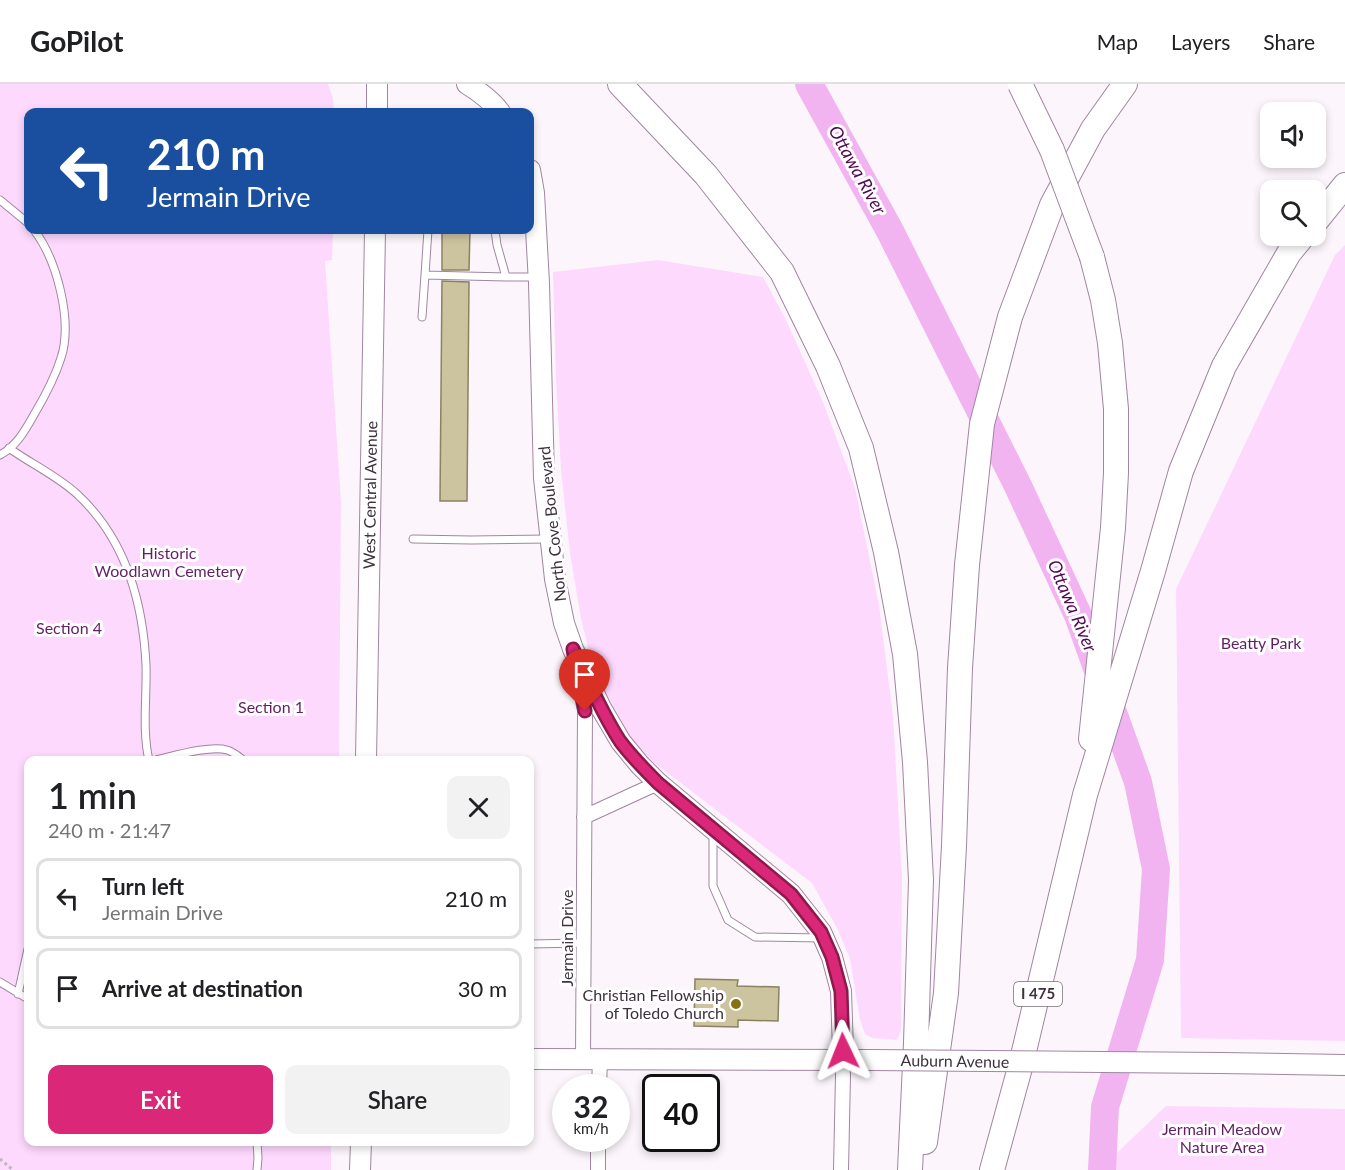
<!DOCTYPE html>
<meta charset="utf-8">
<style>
:root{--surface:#fff;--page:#f2f2f2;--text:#202124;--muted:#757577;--line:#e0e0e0;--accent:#db2777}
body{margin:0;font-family:Lato,sans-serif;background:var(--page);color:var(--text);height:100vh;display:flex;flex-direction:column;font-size:22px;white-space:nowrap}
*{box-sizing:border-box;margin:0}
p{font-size:20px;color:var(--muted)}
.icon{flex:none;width:33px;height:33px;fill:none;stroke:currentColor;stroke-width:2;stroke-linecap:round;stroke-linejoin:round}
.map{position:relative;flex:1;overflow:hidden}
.sheet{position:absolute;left:24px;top:672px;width:510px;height:390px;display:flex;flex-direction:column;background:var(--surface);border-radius:12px;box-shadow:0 3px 9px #0003}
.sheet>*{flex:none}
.banner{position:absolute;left:24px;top:24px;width:510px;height:126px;border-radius:12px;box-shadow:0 3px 9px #0003;background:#1a4fa0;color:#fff;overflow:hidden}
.buttons{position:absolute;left:1260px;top:18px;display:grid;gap:12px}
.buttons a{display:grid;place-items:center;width:66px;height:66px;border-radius:12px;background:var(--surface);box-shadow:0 3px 9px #0003;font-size:30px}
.speed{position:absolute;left:552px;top:990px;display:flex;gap:12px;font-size:30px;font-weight:700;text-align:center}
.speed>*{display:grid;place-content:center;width:78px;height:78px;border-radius:50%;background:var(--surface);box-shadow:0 3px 9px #0003;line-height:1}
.speed small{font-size:15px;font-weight:400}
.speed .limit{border:3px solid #111;border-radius:9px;background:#fff;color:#111}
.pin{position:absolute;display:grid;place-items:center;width:51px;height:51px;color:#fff;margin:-62px -26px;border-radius:50% 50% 50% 0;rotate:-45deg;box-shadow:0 0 6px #0007}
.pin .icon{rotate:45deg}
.me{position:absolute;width:66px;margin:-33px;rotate:358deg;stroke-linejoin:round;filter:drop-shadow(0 0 4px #0008)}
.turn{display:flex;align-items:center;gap:21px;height:126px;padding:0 24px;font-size:27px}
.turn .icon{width:78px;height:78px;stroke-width:2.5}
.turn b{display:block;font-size:42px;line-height:51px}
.round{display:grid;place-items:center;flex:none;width:63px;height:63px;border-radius:12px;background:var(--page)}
.overview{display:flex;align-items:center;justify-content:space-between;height:102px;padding:0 24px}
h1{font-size:36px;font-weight:600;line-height:45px}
.cta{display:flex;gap:12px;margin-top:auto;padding:12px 24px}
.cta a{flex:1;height:69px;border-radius:12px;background:var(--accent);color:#fff;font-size:24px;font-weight:600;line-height:69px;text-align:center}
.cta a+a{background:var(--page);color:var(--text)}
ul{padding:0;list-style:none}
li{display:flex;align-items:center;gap:18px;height:81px;margin:0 12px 9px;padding:0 12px;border:3px solid var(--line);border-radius:12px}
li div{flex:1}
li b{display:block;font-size:22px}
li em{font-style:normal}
header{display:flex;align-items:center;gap:36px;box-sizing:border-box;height:84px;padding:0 30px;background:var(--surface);border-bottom:2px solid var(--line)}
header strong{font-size:28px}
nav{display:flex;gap:33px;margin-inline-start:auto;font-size:21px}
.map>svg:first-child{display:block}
</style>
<header>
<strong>GoPilot</strong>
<nav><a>Map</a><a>Layers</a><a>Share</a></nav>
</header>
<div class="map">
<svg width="1345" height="1086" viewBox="0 0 1345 1086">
<rect width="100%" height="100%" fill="#fcf6fc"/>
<!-- green -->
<path fill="#fed9fe" d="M 0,0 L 328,0 L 333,14 L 334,28 L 28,28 L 28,146 L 333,146 L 332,176 L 325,177 L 341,418 L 339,676 L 28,676 L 28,1058 L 331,1058 L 331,1086 L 0,1086 Z
M 1345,161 L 1345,957 L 1181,954 L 1176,505 L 1335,171 Z
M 658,176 L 763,193 L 785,234 L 823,318 L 855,404 L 879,521 L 893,632 L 902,793 L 901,946 L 897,956 L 872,954 L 865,950 L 860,936 L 850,875 L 838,846 L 812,799 L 652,677 L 631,654 L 597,598 L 581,535 L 570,469 L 561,386 L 556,296 L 553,188 Z
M 1166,1022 L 1345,1025 L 1345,1086 L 1099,1086 Z"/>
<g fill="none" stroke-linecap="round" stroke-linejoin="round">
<!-- river -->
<path stroke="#f1b4f1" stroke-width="28" d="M 809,0 L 890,147 L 1018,402 L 1078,531 L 1138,698 L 1156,785 L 1150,876 L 1105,1023 L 1102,1086"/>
</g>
<!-- building -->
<path fill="#ccc39f" stroke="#8a8260" stroke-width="1.5" d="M 442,146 L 470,146 L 469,186 L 442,186 Z
M 442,197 L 469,198 L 467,417 L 440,417 Z
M 695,895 L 738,896 L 737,902 L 779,903 L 778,937 L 738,936 L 738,943 L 694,942 Z"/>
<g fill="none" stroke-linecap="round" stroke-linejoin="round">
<!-- lane casing -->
<g stroke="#a086a0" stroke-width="9">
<path id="lane" d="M 0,116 L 28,139
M 495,146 L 497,161 L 506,193 L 537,193
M 425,191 L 428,146
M 422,233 L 425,191 L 506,193
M 9,364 C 31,380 58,392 78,411 C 125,455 143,518 146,581 C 147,610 142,648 149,676
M 0,371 C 17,362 26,345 35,329 C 45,312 55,293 61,274 C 73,237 57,176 34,146
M 413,455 L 471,456 L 548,455
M 156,676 C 174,672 210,661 227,666 C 234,668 238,672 243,676
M 713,751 L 713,802 L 728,836 L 755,853 L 821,854
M 530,860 L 583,859
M 0,898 L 28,915
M 18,910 L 28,865
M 257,1086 L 258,1074 L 257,1058"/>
</g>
<!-- street casing -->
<g stroke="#a086a0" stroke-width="16">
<path id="street" d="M 577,585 L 585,627 L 583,975
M 584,733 L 658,699
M 599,1004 L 600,975
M 598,1086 L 598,1054
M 841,1086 L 843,991 L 842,977"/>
</g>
<!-- secondary casing -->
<g stroke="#a086a0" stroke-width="22">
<path id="secondary" d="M 467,0 C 480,8 491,16 500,28
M 377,28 L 377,0
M 530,86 L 534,109 L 539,199 L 544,394 L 555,495 L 564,539 L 573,565 L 601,624 L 621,658 L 640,681 L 658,699 L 791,810 L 821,848 L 832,873 L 841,907 L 843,967 L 842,977
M 366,676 L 375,146
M 530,975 L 870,976
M 1220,979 L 1345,981
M 360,1086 L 361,1058"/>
</g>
<!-- highway casing -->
<g stroke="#a086a0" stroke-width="26">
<path id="highway" d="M 620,0 L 706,91 L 782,188 L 828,282 L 861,364 L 886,468 L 905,570 L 915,678 L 921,796 L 916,959 L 910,1086
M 1316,137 L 1345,101
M 1091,655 L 1113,444 L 1116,389 L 1116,325 L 1110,259 L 1103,216 L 1092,173
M 925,1058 L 946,909 L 954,762 L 960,584 L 967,481 L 982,340 L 1010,233 L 1052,121 L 1093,45 L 1125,0
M 992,1086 L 1021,980 L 1085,711 L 1153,487 L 1181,387 L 1224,282 L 1289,169 L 1303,152"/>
</g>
<!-- path -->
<path stroke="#bfb7bf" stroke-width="3" stroke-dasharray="3 3" stroke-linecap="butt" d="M 0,1075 L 13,1086"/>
<!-- lane -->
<use href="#lane" stroke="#fff" stroke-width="7"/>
<!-- street -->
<use href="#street" stroke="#fff" stroke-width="14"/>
<!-- secondary -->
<use href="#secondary" stroke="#fff" stroke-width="20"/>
<!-- highway -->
<use href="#highway" stroke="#fff" stroke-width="24"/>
<!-- secondary-bridge casing -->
<g stroke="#a086a0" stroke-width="22" stroke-linecap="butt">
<path id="secondary-bridge" d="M 870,976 L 1220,979"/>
</g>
<!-- highway-bridge casing -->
<g stroke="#a086a0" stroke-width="26" stroke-linecap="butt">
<path id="highway-bridge" d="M 1020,0 L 1052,66 L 1092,173"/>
</g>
<!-- secondary-bridge -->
<use href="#secondary-bridge" stroke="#fff" stroke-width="20"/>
<!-- highway-bridge -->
<use href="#highway-bridge" stroke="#fff" stroke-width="24"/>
</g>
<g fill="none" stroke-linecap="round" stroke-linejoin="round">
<!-- route casing -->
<g stroke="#8e194d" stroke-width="15">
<path id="route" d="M 585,627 L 573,565 C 588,596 601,628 620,657 C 631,672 645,686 658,699 L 791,810 L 821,848 L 832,873 L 841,907 L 843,967"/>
</g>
<!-- route -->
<use href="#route" stroke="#db2777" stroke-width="10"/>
</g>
<!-- markers -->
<circle fill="#867213" stroke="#fff" stroke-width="2" cx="736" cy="920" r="6"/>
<g text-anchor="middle" stroke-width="6" stroke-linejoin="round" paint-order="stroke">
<!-- shield labels -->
<rect fill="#fff" stroke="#777077" stroke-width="1.5" x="1014" y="898" width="48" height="24" rx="4.5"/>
<g font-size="15" font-weight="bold" fill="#3d323d">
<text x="1038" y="915">I 475</text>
</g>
<!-- street labels -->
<g font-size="16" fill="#3d323d" stroke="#fff">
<text transform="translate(370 411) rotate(-89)" y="6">West Central Avenue</text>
<text transform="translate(552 440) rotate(-96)" y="6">North Cove Boulevard</text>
<text transform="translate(567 854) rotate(-90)" y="6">Jermain Drive</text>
<text transform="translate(955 977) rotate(1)" y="6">Auburn Avenue</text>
</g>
<!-- park labels -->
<g font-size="16" fill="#631e66" stroke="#fff">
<text x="169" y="475">Historic<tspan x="169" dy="18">Woodlawn Cemetery</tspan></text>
<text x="69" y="550">Section 4</text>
<text x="1261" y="565">Beatty Park</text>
<text x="271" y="629">Section 1</text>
<text x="1222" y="1051">Jermain Meadow<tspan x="1222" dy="18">Nature Area</tspan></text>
</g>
<!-- poi labels -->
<g font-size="16" fill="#3d323d" stroke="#fff" text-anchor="end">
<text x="724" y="917">Christian Fellowship<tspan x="724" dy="18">of Toledo Church</tspan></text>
</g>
<!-- water labels -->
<g font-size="18" font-style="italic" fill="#510955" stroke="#fff">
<text transform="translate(857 86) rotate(61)" y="6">Ottawa River</text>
<text transform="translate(1072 522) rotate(67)" y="6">Ottawa River</text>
</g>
</g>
</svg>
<div class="buttons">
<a><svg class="icon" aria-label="sound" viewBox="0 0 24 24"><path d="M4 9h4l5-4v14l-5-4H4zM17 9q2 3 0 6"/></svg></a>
<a><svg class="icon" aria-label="search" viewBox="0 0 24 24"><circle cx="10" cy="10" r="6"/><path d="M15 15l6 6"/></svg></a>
</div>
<div class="speed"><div>32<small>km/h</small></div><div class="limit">40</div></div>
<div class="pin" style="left:585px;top:627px;background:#d93025"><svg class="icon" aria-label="arrive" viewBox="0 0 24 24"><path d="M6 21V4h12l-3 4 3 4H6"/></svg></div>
<svg class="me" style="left:843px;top:967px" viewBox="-20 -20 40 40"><path d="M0-17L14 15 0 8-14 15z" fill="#db2777" stroke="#fff" stroke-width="4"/></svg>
<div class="banner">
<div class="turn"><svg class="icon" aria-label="left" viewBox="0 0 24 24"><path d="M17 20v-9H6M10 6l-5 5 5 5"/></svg><div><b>210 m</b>Jermain Drive</div></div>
</div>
<section class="sheet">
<div class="overview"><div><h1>1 min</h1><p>240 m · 21:47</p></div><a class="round"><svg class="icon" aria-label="close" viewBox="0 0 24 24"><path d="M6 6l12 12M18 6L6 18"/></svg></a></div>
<ul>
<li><svg class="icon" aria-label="left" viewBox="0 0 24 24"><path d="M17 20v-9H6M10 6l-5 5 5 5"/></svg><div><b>Turn left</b><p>Jermain Drive</p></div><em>210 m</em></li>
<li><svg class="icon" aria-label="arrive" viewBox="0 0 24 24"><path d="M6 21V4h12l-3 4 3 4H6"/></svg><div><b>Arrive at destination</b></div><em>30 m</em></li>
</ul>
<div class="cta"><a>Exit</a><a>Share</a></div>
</section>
</div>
